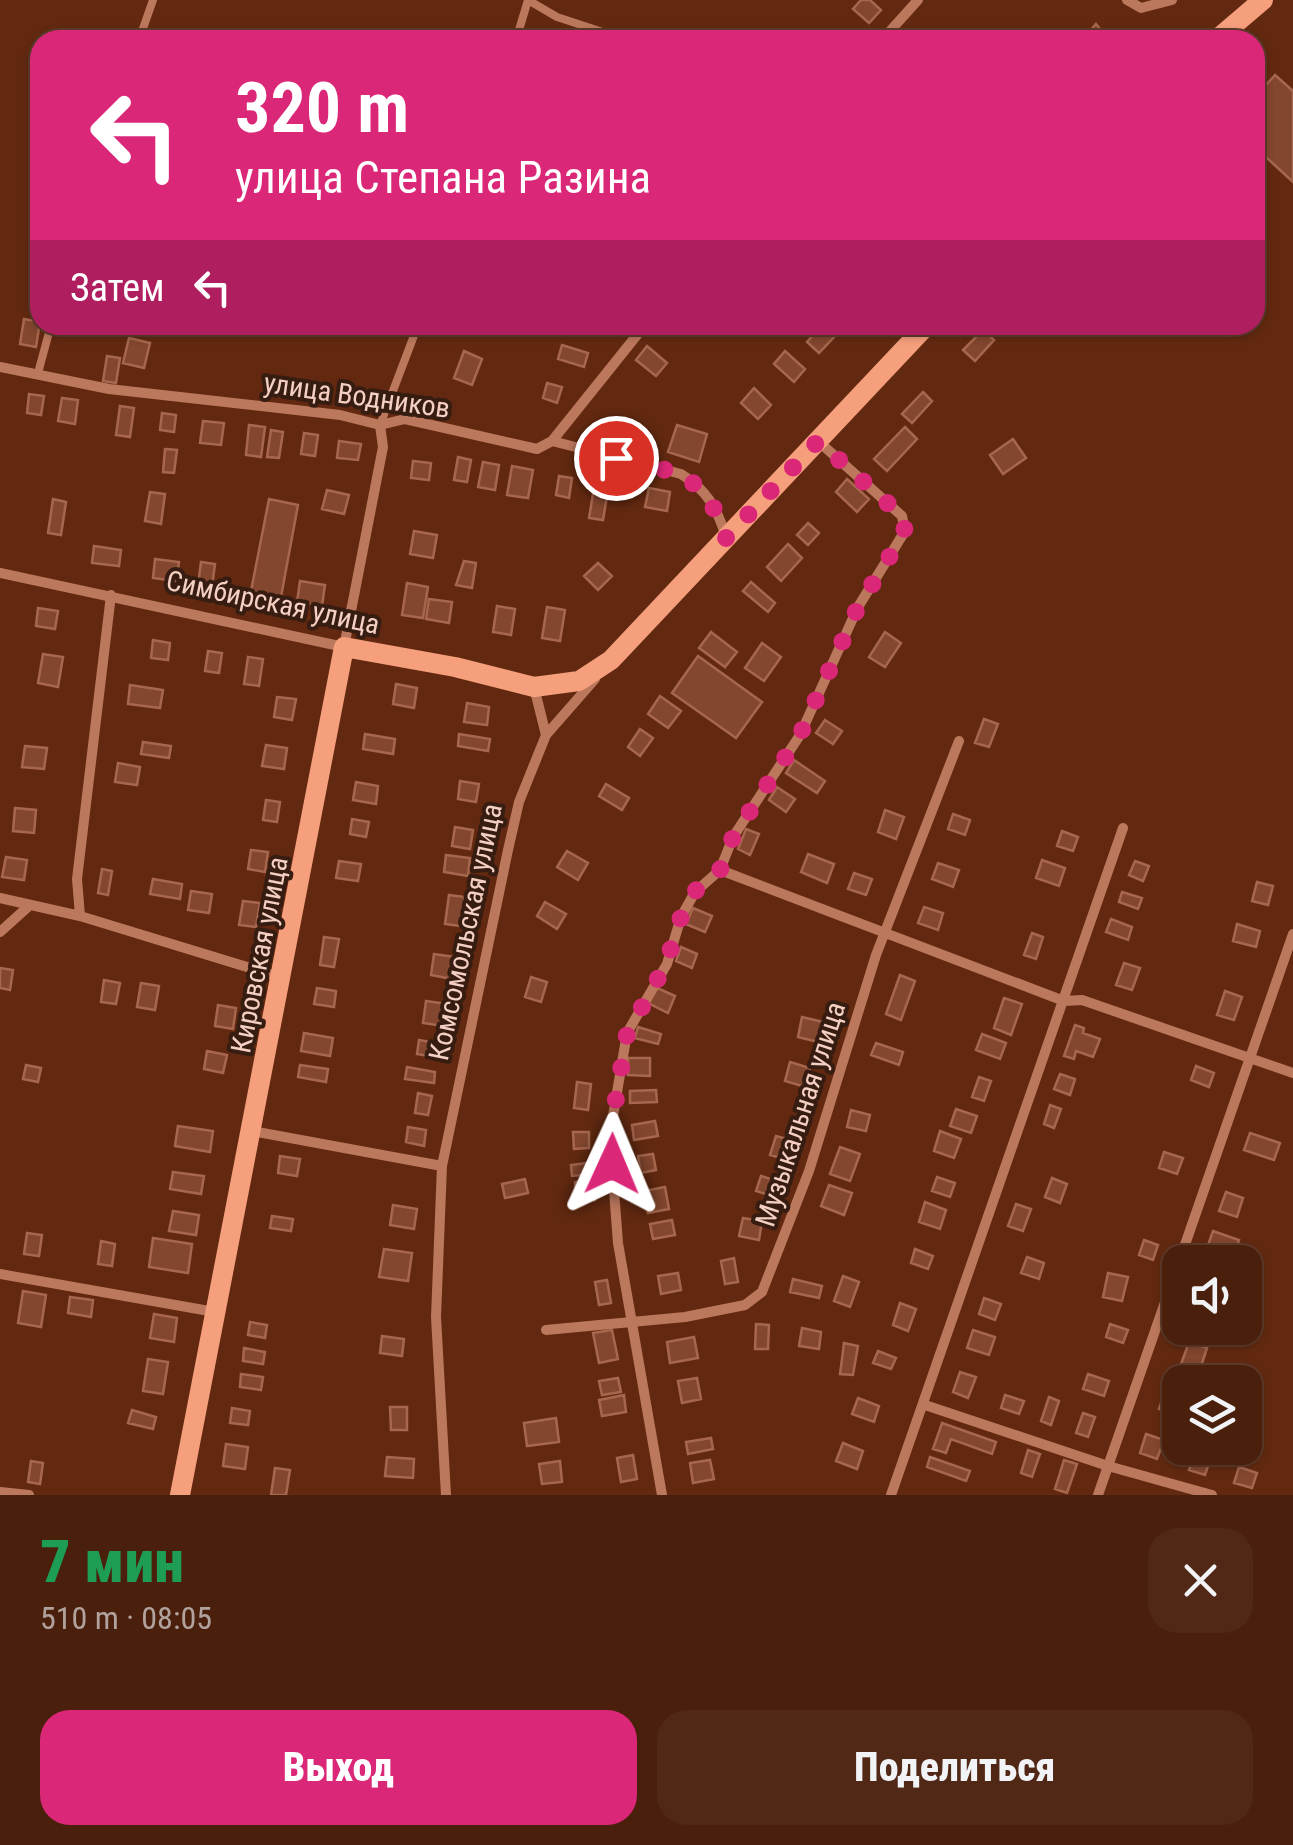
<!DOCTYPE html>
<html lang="ru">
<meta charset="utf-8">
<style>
:root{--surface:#4a1f0c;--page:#512715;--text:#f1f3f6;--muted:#b2a29d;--line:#613d2d;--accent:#db2777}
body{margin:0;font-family:"Roboto Condensed",sans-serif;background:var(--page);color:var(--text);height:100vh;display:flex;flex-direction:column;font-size:38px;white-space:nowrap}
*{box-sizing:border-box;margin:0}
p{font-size:32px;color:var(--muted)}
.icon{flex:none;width:55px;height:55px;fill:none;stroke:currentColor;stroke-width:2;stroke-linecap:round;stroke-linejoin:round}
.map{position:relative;height:1495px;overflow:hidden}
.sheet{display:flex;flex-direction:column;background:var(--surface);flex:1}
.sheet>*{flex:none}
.top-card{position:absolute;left:30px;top:30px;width:1235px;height:305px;border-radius:30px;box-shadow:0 2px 8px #0004,0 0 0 2px var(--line);background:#db2777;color:#fff;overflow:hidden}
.tools{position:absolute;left:1162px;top:1245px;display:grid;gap:20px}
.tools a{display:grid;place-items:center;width:100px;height:100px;border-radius:20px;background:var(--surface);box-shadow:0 2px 8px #0004,0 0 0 2px var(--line);font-size:50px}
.pin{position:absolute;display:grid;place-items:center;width:85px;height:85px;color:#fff;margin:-42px;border:5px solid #fff;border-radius:50%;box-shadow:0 2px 10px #0007}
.me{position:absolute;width:110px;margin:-55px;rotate:1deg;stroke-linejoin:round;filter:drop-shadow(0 0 8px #0008)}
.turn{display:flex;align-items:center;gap:35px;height:210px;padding:0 40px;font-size:45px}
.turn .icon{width:130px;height:130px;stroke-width:2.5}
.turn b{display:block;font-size:70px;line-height:85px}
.then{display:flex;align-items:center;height:95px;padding:0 40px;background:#0003;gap:20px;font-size:38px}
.round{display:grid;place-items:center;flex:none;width:105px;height:105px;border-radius:30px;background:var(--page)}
.headline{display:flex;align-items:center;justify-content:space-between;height:170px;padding:0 40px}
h1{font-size:60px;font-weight:800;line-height:75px;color:#1e9e55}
.primary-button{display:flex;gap:20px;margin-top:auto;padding:20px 40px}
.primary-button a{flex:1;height:115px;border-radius:30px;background:var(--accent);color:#fff;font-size:40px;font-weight:800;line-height:115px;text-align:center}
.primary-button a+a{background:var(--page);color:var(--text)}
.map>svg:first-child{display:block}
</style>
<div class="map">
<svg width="1293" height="1495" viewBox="0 0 1293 1495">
<rect width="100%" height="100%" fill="#622910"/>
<!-- building -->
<path fill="#83462e" stroke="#a7674e" stroke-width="2.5" d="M 861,0 L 870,0 L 881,10 L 869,23 L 853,9 Z
M 1096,24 L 1109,40 L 1082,40 Z
M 1275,75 L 1293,91 L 1293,182 L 1255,147 L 1255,97 Z
M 24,319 L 40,322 L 36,347 L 20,344 Z
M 821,326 L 834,337 L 819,353 L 807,342 Z
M 983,330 L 994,340 L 975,361 L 963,350 Z
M 129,338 L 150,343 L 144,368 L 123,363 Z
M 562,345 L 588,353 L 584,367 L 558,359 Z
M 647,346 L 667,363 L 656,376 L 636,360 Z
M 464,351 L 482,359 L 472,385 L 454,378 Z
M 785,351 L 805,369 L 794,382 L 774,364 Z
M 107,356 L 120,358 L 116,383 L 103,381 Z
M 547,383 L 562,387 L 557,403 L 543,398 Z
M 754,388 L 771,405 L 758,419 L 741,403 Z
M 923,392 L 932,401 L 912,423 L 902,414 Z
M 29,394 L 44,396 L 41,415 L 27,413 Z
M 62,398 L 78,400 L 75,424 L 58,421 Z
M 120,406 L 134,408 L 130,437 L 116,435 Z
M 162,413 L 176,415 L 174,432 L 160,430 Z
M 203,421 L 224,423 L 221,445 L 200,443 Z
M 249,425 L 265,427 L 261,457 L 246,455 Z
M 677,425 L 707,434 L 699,462 L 668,452 Z
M 905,427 L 917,439 L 887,471 L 874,459 Z
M 271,430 L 283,432 L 279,458 L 267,457 Z
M 304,433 L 318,435 L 315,456 L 301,454 Z
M 1013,439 L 1026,458 L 1003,474 L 990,455 Z
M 339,441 L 361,444 L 358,460 L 337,458 Z
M 165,449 L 177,450 L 174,473 L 163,472 Z
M 458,457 L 471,460 L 467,482 L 454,480 Z
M 413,461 L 431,463 L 429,480 L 411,478 Z
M 483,462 L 499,465 L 495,490 L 478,487 Z
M 512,466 L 533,470 L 528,498 L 507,495 Z
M 559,476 L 572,478 L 569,498 L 556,495 Z
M 847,479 L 869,499 L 857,512 L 836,492 Z
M 595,482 L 609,484 L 603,520 L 589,518 Z
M 649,488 L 670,492 L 667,511 L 645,507 Z
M 327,490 L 349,495 L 344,514 L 322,509 Z
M 150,492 L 165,494 L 161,524 L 145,521 Z
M 53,499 L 66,502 L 61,535 L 48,533 Z
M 269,499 L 298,505 L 281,597 L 251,591 Z
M 808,523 L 819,533 L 808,545 L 797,535 Z
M 414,531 L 437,535 L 433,558 L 410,554 Z
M 788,544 L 802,558 L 781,581 L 767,567 Z
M 94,546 L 121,550 L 119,566 L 92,563 Z
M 155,559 L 179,562 L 176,581 L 153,578 Z
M 464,561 L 476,563 L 472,588 L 456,585 Z
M 201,562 L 215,564 L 212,587 L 198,585 Z
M 598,563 L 612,576 L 598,590 L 584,576 Z
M 300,581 L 325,585 L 322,606 L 297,602 Z
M 751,582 L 775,603 L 768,612 L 743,591 Z
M 407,583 L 428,587 L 423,618 L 402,615 Z
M 429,599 L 452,602 L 449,623 L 426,619 Z
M 497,606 L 515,609 L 511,635 L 493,632 Z
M 547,607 L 565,610 L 560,641 L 542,638 Z
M 38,608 L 58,611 L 55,629 L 36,626 Z
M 711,632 L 737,652 L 725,667 L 699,648 Z
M 885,632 L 901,643 L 885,667 L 869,657 Z
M 153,640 L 170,643 L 168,660 L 151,658 Z
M 762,643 L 781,657 L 764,681 L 745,668 Z
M 208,651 L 222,653 L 219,673 L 205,671 Z
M 43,654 L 63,657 L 58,687 L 38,683 Z
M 698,656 L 762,702 L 736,738 L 672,693 Z
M 248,657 L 263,659 L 259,686 L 244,684 Z
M 396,684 L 417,688 L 414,708 L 393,704 Z
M 130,685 L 163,690 L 160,708 L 128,704 Z
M 660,696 L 681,711 L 668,728 L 648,714 Z
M 277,697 L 296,699 L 292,720 L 274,717 Z
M 467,703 L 489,707 L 487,725 L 464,722 Z
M 984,719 L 998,724 L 989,747 L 975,743 Z
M 825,720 L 842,731 L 833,744 L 816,733 Z
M 640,729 L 653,738 L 640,756 L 628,747 Z
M 365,734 L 395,739 L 393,754 L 363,749 Z
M 459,734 L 490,739 L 488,751 L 458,746 Z
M 143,742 L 171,746 L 169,758 L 141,754 Z
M 266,745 L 287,748 L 284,769 L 262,766 Z
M 25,746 L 47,748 L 44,769 L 22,767 Z
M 794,760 L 825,781 L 817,793 L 786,773 Z
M 118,763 L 140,767 L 137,785 L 115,782 Z
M 460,781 L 479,784 L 476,802 L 458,799 Z
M 356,782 L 378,786 L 376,804 L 353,800 Z
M 606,784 L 629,798 L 622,810 L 599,796 Z
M 777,787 L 795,799 L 786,812 L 769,800 Z
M 266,800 L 280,802 L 277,822 L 263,820 Z
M 15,808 L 36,810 L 34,833 L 13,831 Z
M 885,810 L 904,817 L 896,839 L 878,832 Z
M 953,814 L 970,820 L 965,835 L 948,829 Z
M 352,819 L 369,822 L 366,837 L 350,834 Z
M 455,827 L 473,830 L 470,849 L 452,846 Z
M 746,829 L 759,834 L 750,855 L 738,849 Z
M 1062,831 L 1078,837 L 1073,851 L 1057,846 Z
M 251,850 L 268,852 L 265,872 L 248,869 Z
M 567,851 L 588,863 L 578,880 L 557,867 Z
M 808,854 L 834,864 L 827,883 L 801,872 Z
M 446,855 L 470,858 L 468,876 L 444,872 Z
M 6,857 L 27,860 L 24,880 L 2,877 Z
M 1042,860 L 1065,868 L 1059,886 L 1036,878 Z
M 339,861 L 361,864 L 358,881 L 336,878 Z
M 1135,861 L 1149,866 L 1143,881 L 1129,875 Z
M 938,863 L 959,870 L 953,887 L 932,879 Z
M 102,869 L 112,871 L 108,895 L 98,893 Z
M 854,873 L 872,879 L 866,895 L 848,889 Z
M 153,879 L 182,884 L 180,899 L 150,894 Z
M 1257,882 L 1273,886 L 1268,905 L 1252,901 Z
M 191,891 L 212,894 L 209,913 L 188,910 Z
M 1122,892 L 1142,898 L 1138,909 L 1119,902 Z
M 449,895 L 465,897 L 461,926 L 445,924 Z
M 243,901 L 260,903 L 256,927 L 239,925 Z
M 545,902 L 566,914 L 557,929 L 537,916 Z
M 924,907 L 943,913 L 938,930 L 918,923 Z
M 693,908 L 712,916 L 705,932 L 686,924 Z
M 1111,919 L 1132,927 L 1128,940 L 1106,932 Z
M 1237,924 L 1260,931 L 1256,947 L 1233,941 Z
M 1032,933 L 1043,937 L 1036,959 L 1024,955 Z
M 324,937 L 339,939 L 334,967 L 320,965 Z
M 681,947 L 697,954 L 692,968 L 676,961 Z
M 434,954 L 455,957 L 452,979 L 431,975 Z
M 1124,963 L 1140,968 L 1132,990 L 1116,985 Z
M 0,968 L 13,970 L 10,990 L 0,988 Z
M 900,975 L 915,981 L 901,1020 L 886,1014 Z
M 531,977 L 547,982 L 541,1002 L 525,997 Z
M 104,980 L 120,983 L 116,1004 L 101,1002 Z
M 141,983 L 159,986 L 155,1010 L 137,1007 Z
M 655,987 L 675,996 L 668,1013 L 648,1003 Z
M 317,988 L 336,991 L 334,1007 L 314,1004 Z
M 1225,991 L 1242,997 L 1234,1020 L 1217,1015 Z
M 1004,998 L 1022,1004 L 1011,1035 L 994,1028 Z
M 426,1001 L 448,1004 L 444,1026 L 423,1023 Z
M 218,1005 L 236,1008 L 233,1029 L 215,1026 Z
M 802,1017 L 823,1022 L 818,1042 L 798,1037 Z
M 1075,1025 L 1084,1028 L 1083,1033 L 1100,1039 L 1093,1057 L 1076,1051 L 1074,1059 L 1064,1056 Z
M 638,1027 L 661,1034 L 658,1044 L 635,1038 Z
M 304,1033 L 333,1038 L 330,1056 L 301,1051 Z
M 982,1034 L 1006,1043 L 1000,1059 L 976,1050 Z
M 419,1040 L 443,1044 L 441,1058 L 417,1054 Z
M 876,1043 L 903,1052 L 899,1065 L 871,1055 Z
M 207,1051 L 227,1055 L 223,1073 L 204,1069 Z
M 628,1058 L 650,1058 L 650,1076 L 628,1075 Z
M 790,1062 L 810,1068 L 805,1087 L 785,1081 Z
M 26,1065 L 41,1068 L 38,1082 L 23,1079 Z
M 300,1065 L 328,1069 L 326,1082 L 298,1077 Z
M 1196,1066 L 1214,1073 L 1209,1087 L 1191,1080 Z
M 407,1067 L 435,1072 L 434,1083 L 405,1079 Z
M 1060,1074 L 1075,1079 L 1070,1095 L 1054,1089 Z
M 979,1077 L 991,1081 L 984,1101 L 972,1097 Z
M 577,1082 L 591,1084 L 588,1110 L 574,1108 Z
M 656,1090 L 657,1102 L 630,1103 L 630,1091 Z
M 418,1093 L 432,1096 L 428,1115 L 415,1113 Z
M 1050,1105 L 1061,1109 L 1054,1128 L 1044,1124 Z
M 956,1109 L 977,1116 L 971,1133 L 950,1126 Z
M 851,1110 L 870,1115 L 866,1131 L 847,1127 Z
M 655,1121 L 658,1136 L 634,1140 L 632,1125 Z
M 178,1126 L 213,1131 L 210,1152 L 175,1146 Z
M 408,1127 L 426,1130 L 424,1146 L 406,1142 Z
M 940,1131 L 961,1139 L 954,1158 L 934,1151 Z
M 573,1132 L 589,1132 L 589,1148 L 574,1149 Z
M 1250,1133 L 1280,1143 L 1274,1160 L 1244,1150 Z
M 776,1136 L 787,1139 L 781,1158 L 770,1155 Z
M 840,1147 L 860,1154 L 850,1181 L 830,1174 Z
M 1164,1152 L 1183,1158 L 1177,1174 L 1159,1168 Z
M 653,1154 L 656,1170 L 641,1173 L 638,1156 Z
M 280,1156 L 300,1159 L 297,1176 L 278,1173 Z
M 594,1162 L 595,1174 L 572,1176 L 571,1165 Z
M 173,1172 L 204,1176 L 201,1194 L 170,1189 Z
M 761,1176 L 774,1180 L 769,1195 L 756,1191 Z
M 937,1177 L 955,1183 L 950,1197 L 932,1191 Z
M 1052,1178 L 1067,1184 L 1060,1203 L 1045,1197 Z
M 525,1179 L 528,1193 L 505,1198 L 502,1184 Z
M 593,1180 L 595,1200 L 577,1201 L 575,1182 Z
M 829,1185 L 852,1193 L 844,1215 L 821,1206 Z
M 665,1187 L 669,1209 L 648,1213 L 644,1191 Z
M 1226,1192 L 1243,1198 L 1237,1217 L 1219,1211 Z
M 925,1202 L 946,1210 L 940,1229 L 919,1222 Z
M 1016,1204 L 1031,1209 L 1023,1231 L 1008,1226 Z
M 393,1205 L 417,1209 L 414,1229 L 390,1225 Z
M 173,1211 L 199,1215 L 196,1235 L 169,1231 Z
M 272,1216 L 293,1219 L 291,1231 L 270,1228 Z
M 743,1218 L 762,1221 L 759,1240 L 739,1236 Z
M 672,1220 L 675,1235 L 653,1239 L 650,1224 Z
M 1213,1231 L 1239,1240 L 1234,1257 L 1207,1248 Z
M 27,1233 L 42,1235 L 39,1256 L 24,1254 Z
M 153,1238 L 192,1244 L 188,1273 L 149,1267 Z
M 1144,1240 L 1158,1245 L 1153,1260 L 1139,1255 Z
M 101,1241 L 115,1244 L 112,1266 L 98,1264 Z
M 384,1249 L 412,1253 L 408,1281 L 379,1277 Z
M 915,1249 L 933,1256 L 928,1269 L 911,1263 Z
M 1027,1257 L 1044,1263 L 1039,1279 L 1021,1273 Z
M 734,1258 L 738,1282 L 725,1284 L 721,1261 Z
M 678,1273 L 681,1290 L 661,1294 L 658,1276 Z
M 1108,1273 L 1128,1277 L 1122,1301 L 1103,1297 Z
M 843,1276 L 859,1282 L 850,1307 L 834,1301 Z
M 793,1279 L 822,1286 L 819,1298 L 790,1292 Z
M 607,1280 L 611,1303 L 599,1305 L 595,1282 Z
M 23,1291 L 46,1295 L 41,1327 L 18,1323 Z
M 70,1297 L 93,1300 L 91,1317 L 68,1313 Z
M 984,1298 L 1001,1304 L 995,1320 L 979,1314 Z
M 900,1303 L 916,1309 L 908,1331 L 893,1325 Z
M 154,1314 L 177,1318 L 174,1342 L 150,1338 Z
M 250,1322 L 267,1325 L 265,1338 L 248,1335 Z
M 756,1324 L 769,1325 L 768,1349 L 755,1349 Z
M 1110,1324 L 1128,1330 L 1123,1343 L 1106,1337 Z
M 802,1328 L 821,1332 L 819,1349 L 799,1346 Z
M 612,1330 L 618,1359 L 599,1363 L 593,1333 Z
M 973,1330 L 995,1337 L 989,1355 L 967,1348 Z
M 382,1336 L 404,1339 L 402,1356 L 380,1353 Z
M 694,1337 L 698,1358 L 670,1363 L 667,1342 Z
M 1189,1342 L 1207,1348 L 1199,1373 L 1180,1367 Z
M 844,1343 L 858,1346 L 853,1375 L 840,1374 Z
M 244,1348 L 265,1352 L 263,1364 L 243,1361 Z
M 878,1351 L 896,1358 L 891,1369 L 873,1363 Z
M 148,1359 L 168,1362 L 163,1394 L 143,1391 Z
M 960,1372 L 976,1377 L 968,1398 L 953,1392 Z
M 241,1374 L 263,1377 L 261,1390 L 240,1387 Z
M 1088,1374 L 1109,1381 L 1104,1396 L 1083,1389 Z
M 618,1378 L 621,1392 L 602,1395 L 599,1381 Z
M 697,1378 L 701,1399 L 682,1403 L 678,1381 Z
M 1165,1391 L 1180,1396 L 1180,1416 L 1159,1409 Z
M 624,1395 L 626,1412 L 602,1416 L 599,1400 Z
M 1005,1395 L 1024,1401 L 1019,1414 L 1001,1408 Z
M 1049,1397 L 1059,1401 L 1051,1425 L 1041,1421 Z
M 858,1398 L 879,1406 L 874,1422 L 852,1414 Z
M 390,1407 L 407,1407 L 407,1430 L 391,1430 Z
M 232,1408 L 250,1411 L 248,1425 L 230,1423 Z
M 132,1410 L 156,1417 L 153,1429 L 128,1423 Z
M 1083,1413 L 1095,1417 L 1088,1437 L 1076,1433 Z
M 556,1418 L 559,1442 L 527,1446 L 524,1423 Z
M 942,1423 L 996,1442 L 992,1454 L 951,1439 L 946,1453 L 933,1449 Z
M 1146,1434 L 1164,1440 L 1157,1459 L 1140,1453 Z
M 711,1438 L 713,1449 L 688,1454 L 686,1442 Z
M 843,1443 L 863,1451 L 857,1469 L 836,1461 Z
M 226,1444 L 248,1447 L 245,1469 L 223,1466 Z
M 1197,1449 L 1212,1454 L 1205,1475 L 1189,1470 Z
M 1028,1450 L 1040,1454 L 1032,1477 L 1021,1473 Z
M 633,1455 L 637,1479 L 621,1482 L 617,1458 Z
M 387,1457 L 414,1459 L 413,1478 L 385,1476 Z
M 930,1457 L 970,1471 L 966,1481 L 927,1467 Z
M 710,1460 L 714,1479 L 693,1483 L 690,1463 Z
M 1064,1460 L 1077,1464 L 1067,1493 L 1055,1489 Z
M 31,1461 L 43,1463 L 40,1484 L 28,1482 Z
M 560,1461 L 562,1482 L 542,1484 L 539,1464 Z
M 1239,1467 L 1257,1473 L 1252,1488 L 1234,1483 Z
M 275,1468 L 290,1470 L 286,1495 L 271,1495 Z"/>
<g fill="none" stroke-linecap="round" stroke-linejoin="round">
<!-- lane -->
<path stroke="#bc785d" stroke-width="8" d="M 528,0 L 557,17 L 627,40
M 139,40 L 153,0
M 516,40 L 528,0
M 38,373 L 51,325
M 380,425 L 418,325"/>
<!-- street -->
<path stroke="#bc785d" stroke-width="10" d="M 1127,0 L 1141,8 L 1172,0
M 882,40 L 918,0
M 0,367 L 109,389 L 340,415 L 380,425 L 405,419 L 537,449 L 552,441 L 681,474 C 707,490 717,508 726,537
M 552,441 L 645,325
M 0,573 L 344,647 L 383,447 L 380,425
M 546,735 L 595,679
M 720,870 L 1064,1001 L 1082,1000 L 1293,1073
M 0,898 L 80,916 L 283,978
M 80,916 L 77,879 L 111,595
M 0,932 L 30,905
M 252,1131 L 442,1166
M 0,1274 L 215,1312
M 546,1330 L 685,1317 L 745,1305 L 762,1292 L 809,1171 L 876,955 L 959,741
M 925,1405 L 1108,1466 L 1212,1495
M 0,1492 L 29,1495
M 446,1495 L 436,1317 L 442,1166 L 508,850 L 519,802 L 546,735 L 534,687
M 662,1495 L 618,1243 L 612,1164 L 612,1122 L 627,1033 L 667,964 L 681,917 L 695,892 L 720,870 L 733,837 L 800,735 L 858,607 L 905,531 L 902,516 L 818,441
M 891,1495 L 1123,828
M 1098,1495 L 1293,934"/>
<!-- secondary -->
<path stroke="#f69f7d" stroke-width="20" d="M 1216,40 L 1263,0
M 180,1495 L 344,647 L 455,667 L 534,687 L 579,681 L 611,660 L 927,325"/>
</g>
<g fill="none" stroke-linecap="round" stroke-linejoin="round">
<!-- route -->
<path stroke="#db2777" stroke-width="18" stroke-dasharray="0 32.4" d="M 612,1164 L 612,1122 L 627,1034 L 666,964 L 681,917 L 694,892 L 720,870 L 733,837 L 800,735 L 858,607 L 905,532 L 902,516 L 818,441 L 726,538 C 704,471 678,473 616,458"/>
</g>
<g text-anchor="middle" stroke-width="8" stroke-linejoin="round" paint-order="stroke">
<!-- street labels -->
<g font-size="28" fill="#f4d0c2" stroke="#361c11">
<text transform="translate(357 395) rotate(8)" y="10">улица Водников</text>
<text transform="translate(273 602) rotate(12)" y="10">Симбирская улица</text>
<text transform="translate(465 932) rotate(-78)" y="10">Комсомольская улица</text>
<text transform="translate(259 955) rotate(-79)" y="10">Кировская улица</text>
<text transform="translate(800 1114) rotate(-72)" y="10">Музыкальная улица</text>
</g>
</g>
</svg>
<div class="tools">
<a><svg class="icon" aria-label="sound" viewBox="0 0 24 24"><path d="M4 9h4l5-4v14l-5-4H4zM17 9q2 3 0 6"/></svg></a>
<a><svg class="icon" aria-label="layers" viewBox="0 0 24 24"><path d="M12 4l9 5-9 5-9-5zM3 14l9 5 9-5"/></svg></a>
</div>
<div class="pin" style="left:616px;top:458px;background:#d93025"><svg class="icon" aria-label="arrive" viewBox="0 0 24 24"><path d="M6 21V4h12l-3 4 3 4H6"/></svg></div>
<svg class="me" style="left:612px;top:1164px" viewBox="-20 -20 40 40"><path d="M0-17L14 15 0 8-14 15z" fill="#db2777" stroke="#fff" stroke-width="4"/></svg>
<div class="top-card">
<div class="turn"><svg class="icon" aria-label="left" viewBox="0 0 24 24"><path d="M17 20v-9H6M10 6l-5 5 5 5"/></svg><div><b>320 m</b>улица Степана Разина</div></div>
<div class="then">Затем<svg class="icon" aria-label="left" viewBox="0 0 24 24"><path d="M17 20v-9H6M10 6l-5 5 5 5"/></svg></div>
</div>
</div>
<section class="sheet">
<div class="headline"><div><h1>7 мин</h1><p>510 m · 08:05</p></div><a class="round"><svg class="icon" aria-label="close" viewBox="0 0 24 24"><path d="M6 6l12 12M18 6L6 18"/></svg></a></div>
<div class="primary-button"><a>Выход</a><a>Поделиться</a></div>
</section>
